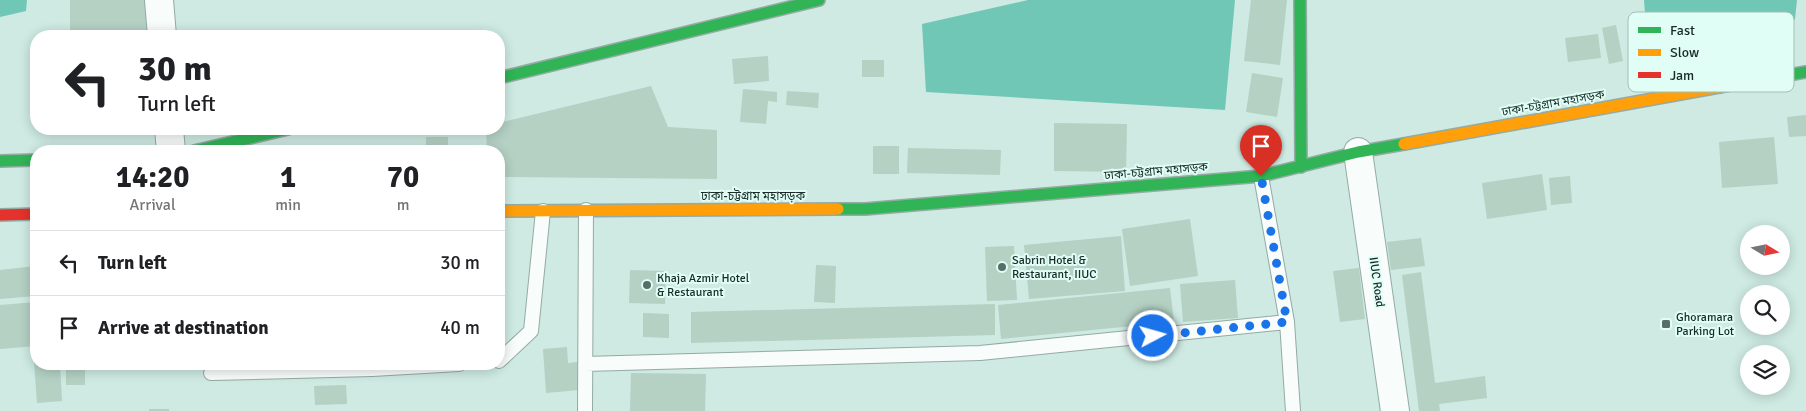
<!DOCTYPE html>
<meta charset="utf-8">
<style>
:root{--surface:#fff;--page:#f6f6f6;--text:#202124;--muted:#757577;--line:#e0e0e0}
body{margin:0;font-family:Signika,"Noto Sans Bengali",sans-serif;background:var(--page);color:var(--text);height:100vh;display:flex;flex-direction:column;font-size:19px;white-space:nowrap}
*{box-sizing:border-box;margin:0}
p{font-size:16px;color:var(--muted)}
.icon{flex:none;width:28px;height:28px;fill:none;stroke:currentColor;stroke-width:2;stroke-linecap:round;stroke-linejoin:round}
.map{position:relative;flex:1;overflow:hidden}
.details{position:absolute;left:30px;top:145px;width:475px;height:225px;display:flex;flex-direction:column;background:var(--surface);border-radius:20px;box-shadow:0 2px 12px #0003}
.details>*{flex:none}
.banner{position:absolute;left:30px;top:30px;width:475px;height:105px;border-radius:20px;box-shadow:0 2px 12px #0003;background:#fff;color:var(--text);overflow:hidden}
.needle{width:32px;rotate:100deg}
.controls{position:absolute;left:1740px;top:225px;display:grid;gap:10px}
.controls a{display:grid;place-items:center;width:50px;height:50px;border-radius:50%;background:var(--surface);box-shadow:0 2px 12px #0003;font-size:25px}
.pin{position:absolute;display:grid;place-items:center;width:42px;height:42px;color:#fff;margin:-51px -21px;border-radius:50% 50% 50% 0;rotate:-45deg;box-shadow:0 0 5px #0007}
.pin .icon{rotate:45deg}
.me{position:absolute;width:55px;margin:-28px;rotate:84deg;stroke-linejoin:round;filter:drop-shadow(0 0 4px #0008)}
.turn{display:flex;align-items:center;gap:18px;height:105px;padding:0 25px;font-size:22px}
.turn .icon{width:65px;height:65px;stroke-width:2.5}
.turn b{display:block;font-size:35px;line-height:42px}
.eta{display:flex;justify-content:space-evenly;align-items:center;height:85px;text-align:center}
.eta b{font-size:30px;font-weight:700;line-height:35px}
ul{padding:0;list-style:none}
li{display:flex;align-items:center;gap:15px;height:65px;padding:0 25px;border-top:1px solid var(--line)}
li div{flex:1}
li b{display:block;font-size:19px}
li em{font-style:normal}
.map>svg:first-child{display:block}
</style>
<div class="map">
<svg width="1806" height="411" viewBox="0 0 1806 411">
<rect width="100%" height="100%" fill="#ceeae3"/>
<!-- water -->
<path fill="#70c7b6" d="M 0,0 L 27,0 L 26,11 L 0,17 Z
M 1028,0 L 1235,0 L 1225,110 L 926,92 L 922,24 Z
M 1644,0 L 1797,0 L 1795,19 L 1785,35 L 1757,38 L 1734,45 L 1698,47 L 1672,48 L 1647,39 Z"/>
<!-- building -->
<path fill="#b4d1c4" d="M 70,0 L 151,0 L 152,33 L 115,36 L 70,36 Z
M 1251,0 L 1287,0 L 1280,65 L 1244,61 Z
M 1616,25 L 1623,61 L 1609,64 L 1602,28 Z
M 1598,34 L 1601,58 L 1568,62 L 1565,38 Z
M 768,56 L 769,81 L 734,84 L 732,59 Z
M 862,60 L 884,60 L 884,77 L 862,77 Z
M 1252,73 L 1283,78 L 1277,117 L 1246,112 Z
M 651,86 L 668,127 L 717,130 L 717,179 L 499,177 L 499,151 L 487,151 L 486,129 L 499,129 L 499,123 Z
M 743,89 L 777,92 L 777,102 L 768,101 L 766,124 L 740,122 Z
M 787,91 L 819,93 L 818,108 L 786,105 Z
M 1806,115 L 1806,136 L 1789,137 L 1787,117 Z
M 1054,123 L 1127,124 L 1126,172 L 1054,171 Z
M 426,137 L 448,137 L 448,151 L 426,151 Z
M 1774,137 L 1778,184 L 1722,188 L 1719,142 Z
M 483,146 L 483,151 L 461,151 L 461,147 Z
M 873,146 L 899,146 L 899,174 L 873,174 Z
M 908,148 L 1001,150 L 1000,175 L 907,173 Z
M 1542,174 L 1547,210 L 1487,219 L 1482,183 Z
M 1570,176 L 1572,203 L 1551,205 L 1549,178 Z
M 1190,219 L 1198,276 L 1130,286 L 1122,229 Z
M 1121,236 L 1125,291 L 1029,299 L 1024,245 Z
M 1421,238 L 1425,266 L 1391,270 L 1387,242 Z
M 1014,246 L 1017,300 L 987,301 L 985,247 Z
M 816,265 L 836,266 L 835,303 L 814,302 Z
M 36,266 L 36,296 L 0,299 L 0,270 Z
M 1359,268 L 1365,319 L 1340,322 L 1333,271 Z
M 630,270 L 666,271 L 665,304 L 629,303 Z
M 1421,272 L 1435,383 L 1485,376 L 1487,398 L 1439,404 L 1440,411 L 1419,411 L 1402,275 Z
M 1235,280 L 1238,318 L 1183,322 L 1180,284 Z
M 1170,288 L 1174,322 L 1001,339 L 998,305 Z
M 36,302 L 36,346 L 0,349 L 0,305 Z
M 995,304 L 995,335 L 691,343 L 691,312 Z
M 643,313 L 669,314 L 669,338 L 643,337 Z
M 567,347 L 568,363 L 577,362 L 579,390 L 546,393 L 543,349 Z
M 34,363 L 60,364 L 62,401 L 37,403 Z
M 66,364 L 85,364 L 85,385 L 66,385 Z
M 631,373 L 706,374 L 705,411 L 630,411 Z
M 346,385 L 347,404 L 315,405 L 314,386 Z
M 149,409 L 169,409 L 169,411 L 149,411 Z"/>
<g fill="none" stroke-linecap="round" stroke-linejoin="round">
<!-- lane casing -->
<g stroke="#94aaa4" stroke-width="16">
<path id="lane" d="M 1287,322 L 1293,411
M 499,361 L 531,331 L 543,211
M 585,364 L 980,353 L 1287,322 L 1261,176
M 211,373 L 372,369 L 459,364
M 585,411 L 586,210"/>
</g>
<!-- street casing -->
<g stroke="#94aaa4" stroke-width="30">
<path id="street" d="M 159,0 L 162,36
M 169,129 L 171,151
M 1358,152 L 1395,411"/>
</g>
<!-- fast casing -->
<g stroke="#94aaa4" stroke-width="14">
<path id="fast" d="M 1300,0 L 1301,167
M 499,78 L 819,0
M 1719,87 L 1806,72
M 194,151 L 288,129
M 0,161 L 36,160
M 838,209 L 865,209 L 1261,176 L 1358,152 L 1404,144"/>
</g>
<!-- slow casing -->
<g stroke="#94aaa4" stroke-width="14">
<path id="slow" d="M 1404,144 L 1719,87
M 499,211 L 838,209"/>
</g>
<!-- jam casing -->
<g stroke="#94aaa4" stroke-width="14">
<path id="jam" d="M 0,215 L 36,214"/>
</g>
<!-- lane -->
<use href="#lane" stroke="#f8fcfb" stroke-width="14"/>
<!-- street -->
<use href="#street" stroke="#f8fcfb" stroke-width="28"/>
<!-- fast -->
<use href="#fast" stroke="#30b455" stroke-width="11"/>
<!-- slow -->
<use href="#slow" stroke="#ff9f0a" stroke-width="11"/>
<!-- jam -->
<use href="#jam" stroke="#e5322d" stroke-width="11"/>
</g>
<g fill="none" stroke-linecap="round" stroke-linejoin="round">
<!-- route -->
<path stroke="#1a73e8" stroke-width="9" stroke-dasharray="0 16.2" d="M 1153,336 L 1287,322 L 1261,176"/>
</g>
<!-- markers -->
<g fill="#586e69" stroke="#e0fef6" stroke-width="2">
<circle cx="1002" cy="267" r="5"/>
<circle cx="647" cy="285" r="5"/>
<rect x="1661" y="319" width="10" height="10" rx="2.5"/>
</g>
<g text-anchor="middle" stroke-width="4" stroke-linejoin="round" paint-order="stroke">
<!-- street labels -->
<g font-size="12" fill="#182b27" stroke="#e0fef6">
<text transform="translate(1553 103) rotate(-10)" y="4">ঢাকা-চট্টগ্রাম মহাসড়ক</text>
<text transform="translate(1156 171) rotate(-5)" y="4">ঢাকা-চট্টগ্রাম মহাসড়ক</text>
<text x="753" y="200">ঢাকা-চট্টগ্রাম মহাসড়ক</text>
<text transform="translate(1377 282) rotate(82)" y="4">IIUC Road</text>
</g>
<!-- poi labels -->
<g font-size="12" fill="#182b27" stroke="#e0fef6" text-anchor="start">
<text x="1012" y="264">Sabrin Hotel &amp;<tspan x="1012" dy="14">Restaurant, IIUC</tspan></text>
<text x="657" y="282">Khaja Azmir Hotel<tspan x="657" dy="14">&amp; Restaurant</tspan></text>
<text x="1676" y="321">Ghoramara<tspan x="1676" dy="14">Parking Lot</tspan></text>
</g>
</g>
<!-- legend -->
<rect x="1628" y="12" width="166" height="80" rx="8" fill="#e0fef6" stroke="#a4bfb8" stroke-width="1"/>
<rect x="1638" y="27" width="23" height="6" fill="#30b455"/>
<rect x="1638" y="49" width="23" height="7" fill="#ff9f0a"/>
<rect x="1638" y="72" width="23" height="6" fill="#e5322d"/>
<g font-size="14" fill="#182b27">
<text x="1670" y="35">Fast</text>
<text x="1670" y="57">Slow</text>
<text x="1670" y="80">Jam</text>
</g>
</svg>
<div class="controls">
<a><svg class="needle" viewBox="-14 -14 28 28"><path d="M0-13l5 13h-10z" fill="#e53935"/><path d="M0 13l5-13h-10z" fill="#757577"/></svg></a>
<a><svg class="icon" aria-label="search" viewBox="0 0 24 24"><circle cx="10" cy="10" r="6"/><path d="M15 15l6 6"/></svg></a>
<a><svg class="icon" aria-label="layers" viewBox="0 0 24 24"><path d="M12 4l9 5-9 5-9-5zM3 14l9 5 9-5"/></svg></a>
</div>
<div class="pin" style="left:1261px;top:176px;background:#d93025"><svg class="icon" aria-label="arrive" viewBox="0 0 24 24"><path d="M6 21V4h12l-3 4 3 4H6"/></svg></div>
<svg class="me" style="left:1153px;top:336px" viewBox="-20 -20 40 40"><circle r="17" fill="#1a73e8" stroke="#fff" stroke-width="3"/><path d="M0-11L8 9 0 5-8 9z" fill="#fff"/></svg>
<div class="banner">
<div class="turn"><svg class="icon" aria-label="left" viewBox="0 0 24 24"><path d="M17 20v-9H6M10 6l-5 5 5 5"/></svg><div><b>30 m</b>Turn left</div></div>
</div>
<section class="details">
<div class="eta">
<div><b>14:20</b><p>Arrival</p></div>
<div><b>1</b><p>min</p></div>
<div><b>70</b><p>m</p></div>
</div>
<ul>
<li><svg class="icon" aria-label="left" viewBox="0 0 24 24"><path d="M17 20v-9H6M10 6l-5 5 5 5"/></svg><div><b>Turn left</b></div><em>30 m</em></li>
<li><svg class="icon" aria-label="arrive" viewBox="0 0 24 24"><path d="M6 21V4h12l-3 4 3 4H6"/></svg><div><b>Arrive at destination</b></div><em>40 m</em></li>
</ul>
</section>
</div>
